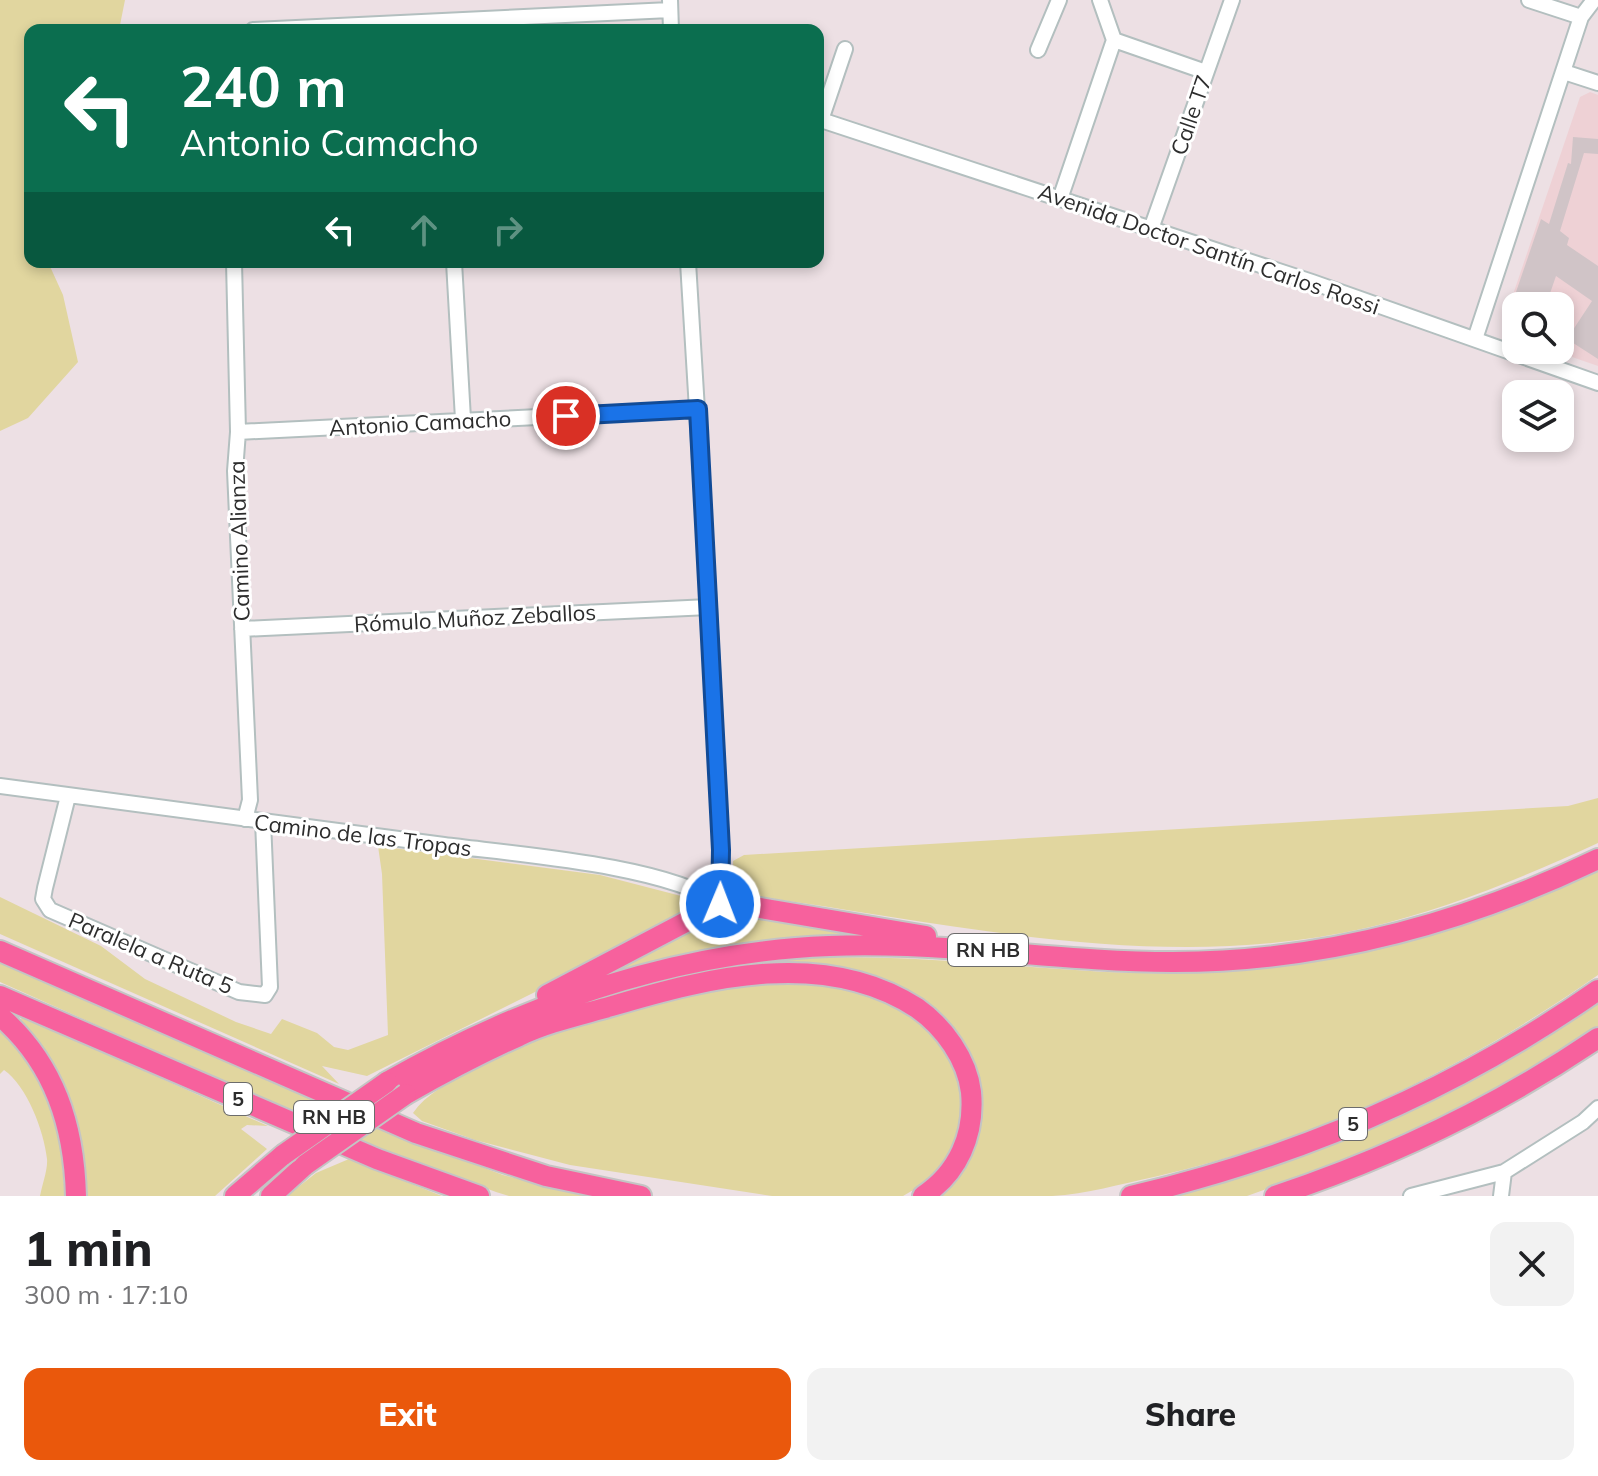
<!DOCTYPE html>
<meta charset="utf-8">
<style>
:root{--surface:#fff;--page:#f2f2f2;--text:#202124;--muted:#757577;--accent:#ea580c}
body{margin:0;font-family:Mulish,sans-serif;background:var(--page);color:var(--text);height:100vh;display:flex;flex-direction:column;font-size:30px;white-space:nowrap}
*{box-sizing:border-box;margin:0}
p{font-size:26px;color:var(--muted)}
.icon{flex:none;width:44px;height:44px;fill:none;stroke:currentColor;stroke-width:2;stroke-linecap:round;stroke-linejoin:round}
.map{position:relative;height:1196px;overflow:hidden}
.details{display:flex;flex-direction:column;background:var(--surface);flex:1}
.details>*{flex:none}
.top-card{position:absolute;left:24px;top:24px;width:800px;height:244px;border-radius:16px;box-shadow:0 4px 12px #0003;background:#0b6e4f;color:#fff;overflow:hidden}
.controls{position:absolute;left:1502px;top:292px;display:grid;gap:16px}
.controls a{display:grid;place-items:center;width:72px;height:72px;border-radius:16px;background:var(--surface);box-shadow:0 4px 12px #0003;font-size:40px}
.pin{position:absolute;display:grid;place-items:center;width:68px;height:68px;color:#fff;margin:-34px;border:4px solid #fff;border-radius:50%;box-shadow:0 2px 8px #0007}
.me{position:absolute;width:88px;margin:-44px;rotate:1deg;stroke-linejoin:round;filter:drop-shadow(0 0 6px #0008)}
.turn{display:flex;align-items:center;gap:28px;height:168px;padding:0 24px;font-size:36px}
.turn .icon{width:104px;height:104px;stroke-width:2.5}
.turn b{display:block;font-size:56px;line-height:68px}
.lanes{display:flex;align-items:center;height:76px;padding:0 24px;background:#0003;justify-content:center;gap:40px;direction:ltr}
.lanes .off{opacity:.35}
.round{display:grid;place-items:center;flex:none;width:84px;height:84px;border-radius:16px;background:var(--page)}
.overview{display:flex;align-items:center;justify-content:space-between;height:136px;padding:0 24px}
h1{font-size:48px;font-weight:800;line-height:60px}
.button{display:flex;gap:16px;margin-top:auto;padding:16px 24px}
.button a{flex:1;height:92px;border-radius:16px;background:var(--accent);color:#fff;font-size:32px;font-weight:800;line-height:92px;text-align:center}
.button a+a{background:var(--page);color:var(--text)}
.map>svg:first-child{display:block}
</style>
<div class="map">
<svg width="1598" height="1196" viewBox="0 0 1598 1196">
<rect width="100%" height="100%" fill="#ede0e4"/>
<!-- education -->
<path fill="#eed1d5" d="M 1590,92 L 1598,95 L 1598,366 L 1552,350 L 1560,350 L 1560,306 L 1516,306 L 1516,338 L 1505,334 L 1502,327 L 1580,97 Z"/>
<!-- green -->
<path fill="#e1d69f" d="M 0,0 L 125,0 L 119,30 L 30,30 L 30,199 L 25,212 L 30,222 L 30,262 L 48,262 L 63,295 L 78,362 L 28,418 L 0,431 Z
M 1598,798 L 1598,843 C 1522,878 1447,909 1366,928 C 1161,975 950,923 747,895 L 734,882 L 733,861 L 744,855 L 1568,806 Z
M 378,846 L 600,875 L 685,897 L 690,904 L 690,910 L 683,918 L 367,1076 L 322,1066 L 339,1084 L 0,934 L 0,897 L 101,946 L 145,979 L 236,1022 L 271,1034 L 282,1019 L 317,1033 L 334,1047 L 348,1050 L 388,1035 L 382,874 Z
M 1598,870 L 1598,975 C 1464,1069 1314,1141 1154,1177 C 1120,1184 1087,1194 1052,1196 C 1014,1196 975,1196 937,1196 L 960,1175 L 979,1133 L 980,1093 L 973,1062 L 957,1033 L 945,1019 L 911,993 L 878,977 L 844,968 L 700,975 L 390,1094 L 389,1091 C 422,1073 454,1053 488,1037 C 559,1006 659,974 735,964 C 861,948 980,965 1105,972 C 1277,980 1443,946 1598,870 Z
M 727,912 L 859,935 L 605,974 L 607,971 Z
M 0,962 L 327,1105 L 305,1118 L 0,982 Z
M 813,982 L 870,994 L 917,1018 L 939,1041 L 957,1068 L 964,1110 L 956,1149 L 932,1179 L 903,1196 L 772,1196 L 570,1165 L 475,1140 L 422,1121 L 413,1113 C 426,1094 447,1084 467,1073 C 570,1015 695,985 813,982 Z
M 1598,1003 L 1598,1026 L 1525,1073 L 1380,1148 L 1247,1196 L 1173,1196 C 1326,1155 1467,1093 1598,1003 Z
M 24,1017 L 268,1126 L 247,1125 L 241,1129 L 267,1149 L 215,1196 L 83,1196 C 84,1127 66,1071 20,1019 Z
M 0,1025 L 11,1035 L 50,1094 L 59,1129 L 65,1196 L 40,1196 C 42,1185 48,1169 47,1159 C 44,1131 27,1086 4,1070 L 0,1074 Z
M 378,1128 L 503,1175 L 585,1196 L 509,1196 L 496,1192 L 359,1141 Z
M 349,1159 L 442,1196 L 287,1196 L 316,1173 Z"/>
<!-- building -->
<path fill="#d0c4c7" d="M 1573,137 L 1598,139 L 1598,154 L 1584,153 L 1560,231 L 1569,238 L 1567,245 L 1598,266 L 1598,359 L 1567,339 L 1592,301 L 1556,276 L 1546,305 L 1515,295 L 1541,219 L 1549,224 L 1568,163 L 1571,164 Z"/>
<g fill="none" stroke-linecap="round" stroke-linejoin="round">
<!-- minor casing -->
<g stroke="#b3bfbf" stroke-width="18">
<path id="minor" d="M 670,0 L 671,30
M 1529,0 L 1581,17
M 253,30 L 670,10
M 1114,40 L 1206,72
M 1038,50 L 1059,0
M 1564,72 L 1598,83
M 818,119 L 1312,282 L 1598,383
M 821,120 L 845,49
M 1060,199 L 1114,40 L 1100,0
M 1151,229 L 1232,0
M 234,262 L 238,432 L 235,471 L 250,800 L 245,819
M 454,262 L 463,419
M 688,262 L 709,607 L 721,850 L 720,904
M 1475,339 L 1581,17 L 1594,0
M 238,432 L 698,409
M 242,629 L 709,607
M 0,786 C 148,807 296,826 444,845 C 513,854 667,865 720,904
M 68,796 L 45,888 L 43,899 L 50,910 L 239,992 L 265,995 L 270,987 L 263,821
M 1411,1196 L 1504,1172 L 1583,1122 L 1598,1108
M 1501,1196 L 1504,1172"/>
</g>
<!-- highway casing -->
<g stroke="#c4c4c4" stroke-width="24">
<path id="highway" d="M 0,951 L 416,1133 L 546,1176 L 641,1196
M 547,995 L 720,904 L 736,904 L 926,936
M 0,996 L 377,1159 L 479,1196
M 0,1016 C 55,1064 74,1126 76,1196
M 387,1082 C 514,1010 650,960 796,948 C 923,937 1047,962 1173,962 C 1321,962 1465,923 1598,859
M 406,1094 C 443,1073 481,1053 519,1036 C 548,1022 581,1015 612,1006 C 709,977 825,948 917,1008 C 944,1027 967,1059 971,1092 C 975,1135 958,1173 923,1196
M 235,1196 L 283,1155
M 271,1196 L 305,1165
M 1131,1196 C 1298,1157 1457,1089 1598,990
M 1275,1196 C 1389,1158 1498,1106 1598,1038"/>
</g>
<!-- minor -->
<use href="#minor" stroke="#fff" stroke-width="14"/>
<!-- highway -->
<use href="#highway" stroke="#f7619d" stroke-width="20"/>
<!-- highway-bridge casing -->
<g stroke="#c4c4c4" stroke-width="24" stroke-linecap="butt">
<path id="highway-bridge" d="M 283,1155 L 387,1082
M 305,1165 L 406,1094"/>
</g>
<!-- highway-bridge -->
<use href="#highway-bridge" stroke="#f7619d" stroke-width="20"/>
</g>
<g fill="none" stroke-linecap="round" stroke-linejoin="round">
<!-- route casing -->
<g stroke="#114b97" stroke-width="20">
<path id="route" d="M 566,416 L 698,409 L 721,850 L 720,904"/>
</g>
<!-- route -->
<use href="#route" stroke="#1a73e8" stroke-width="14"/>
</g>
<g text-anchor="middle" stroke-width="6" stroke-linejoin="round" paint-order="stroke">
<!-- shield labels -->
<g fill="#fff" stroke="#6c6c6c" stroke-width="2">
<rect x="948" y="934" width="80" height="32" rx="6"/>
<rect x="224" y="1083" width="28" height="32" rx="6"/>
<rect x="294" y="1101" width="80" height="32" rx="6"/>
<rect x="1339" y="1108" width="28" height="32" rx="6"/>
</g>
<g font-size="20" font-weight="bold" fill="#2d2d2d">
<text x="988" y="957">RN HB</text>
<text x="238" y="1106">5</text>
<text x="334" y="1124">RN HB</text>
<text x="1353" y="1131">5</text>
</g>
<!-- street labels -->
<g font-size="22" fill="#2d2d2d" stroke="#fff">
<text transform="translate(1191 115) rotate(-71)" y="8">Calle T7</text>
<text transform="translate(1209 249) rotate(19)" y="8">Avenida Doctor Santín Carlos Rossi</text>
<text transform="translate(420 423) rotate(-3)" y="8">Antonio Camacho</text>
<text transform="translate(239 541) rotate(-92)" y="8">Camino Alianza</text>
<text transform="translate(475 618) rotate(-3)" y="8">Rómulo Muñoz Zeballos</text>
<text transform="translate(363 835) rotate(7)" y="8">Camino de las Tropas</text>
<text transform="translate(151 953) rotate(23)" y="8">Paralela a Ruta 5</text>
</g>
</g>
</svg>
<div class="controls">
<a><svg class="icon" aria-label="search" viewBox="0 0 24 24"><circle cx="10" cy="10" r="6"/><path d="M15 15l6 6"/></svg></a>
<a><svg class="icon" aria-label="layers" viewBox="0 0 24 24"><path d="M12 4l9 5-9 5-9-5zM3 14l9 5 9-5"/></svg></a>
</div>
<div class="pin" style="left:566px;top:416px;background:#d93025"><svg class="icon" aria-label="arrive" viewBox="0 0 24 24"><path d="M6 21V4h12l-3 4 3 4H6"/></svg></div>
<svg class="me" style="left:720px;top:904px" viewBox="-20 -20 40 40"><circle r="17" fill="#1a73e8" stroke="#fff" stroke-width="3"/><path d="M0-11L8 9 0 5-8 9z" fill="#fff"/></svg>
<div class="top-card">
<div class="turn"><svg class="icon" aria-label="left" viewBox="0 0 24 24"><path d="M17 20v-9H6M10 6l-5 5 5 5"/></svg><div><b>240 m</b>Antonio Camacho</div></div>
<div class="lanes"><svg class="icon" aria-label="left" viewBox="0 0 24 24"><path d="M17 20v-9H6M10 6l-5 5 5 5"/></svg><svg class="icon off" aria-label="ahead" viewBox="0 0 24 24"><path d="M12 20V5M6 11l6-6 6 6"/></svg><svg class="icon off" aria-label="right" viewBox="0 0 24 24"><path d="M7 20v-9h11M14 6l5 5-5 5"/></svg></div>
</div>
</div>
<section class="details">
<div class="overview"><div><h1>1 min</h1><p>300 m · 17:10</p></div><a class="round"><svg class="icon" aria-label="close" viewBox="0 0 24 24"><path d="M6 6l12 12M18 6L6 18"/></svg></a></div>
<div class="button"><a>Exit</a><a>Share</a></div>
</section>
